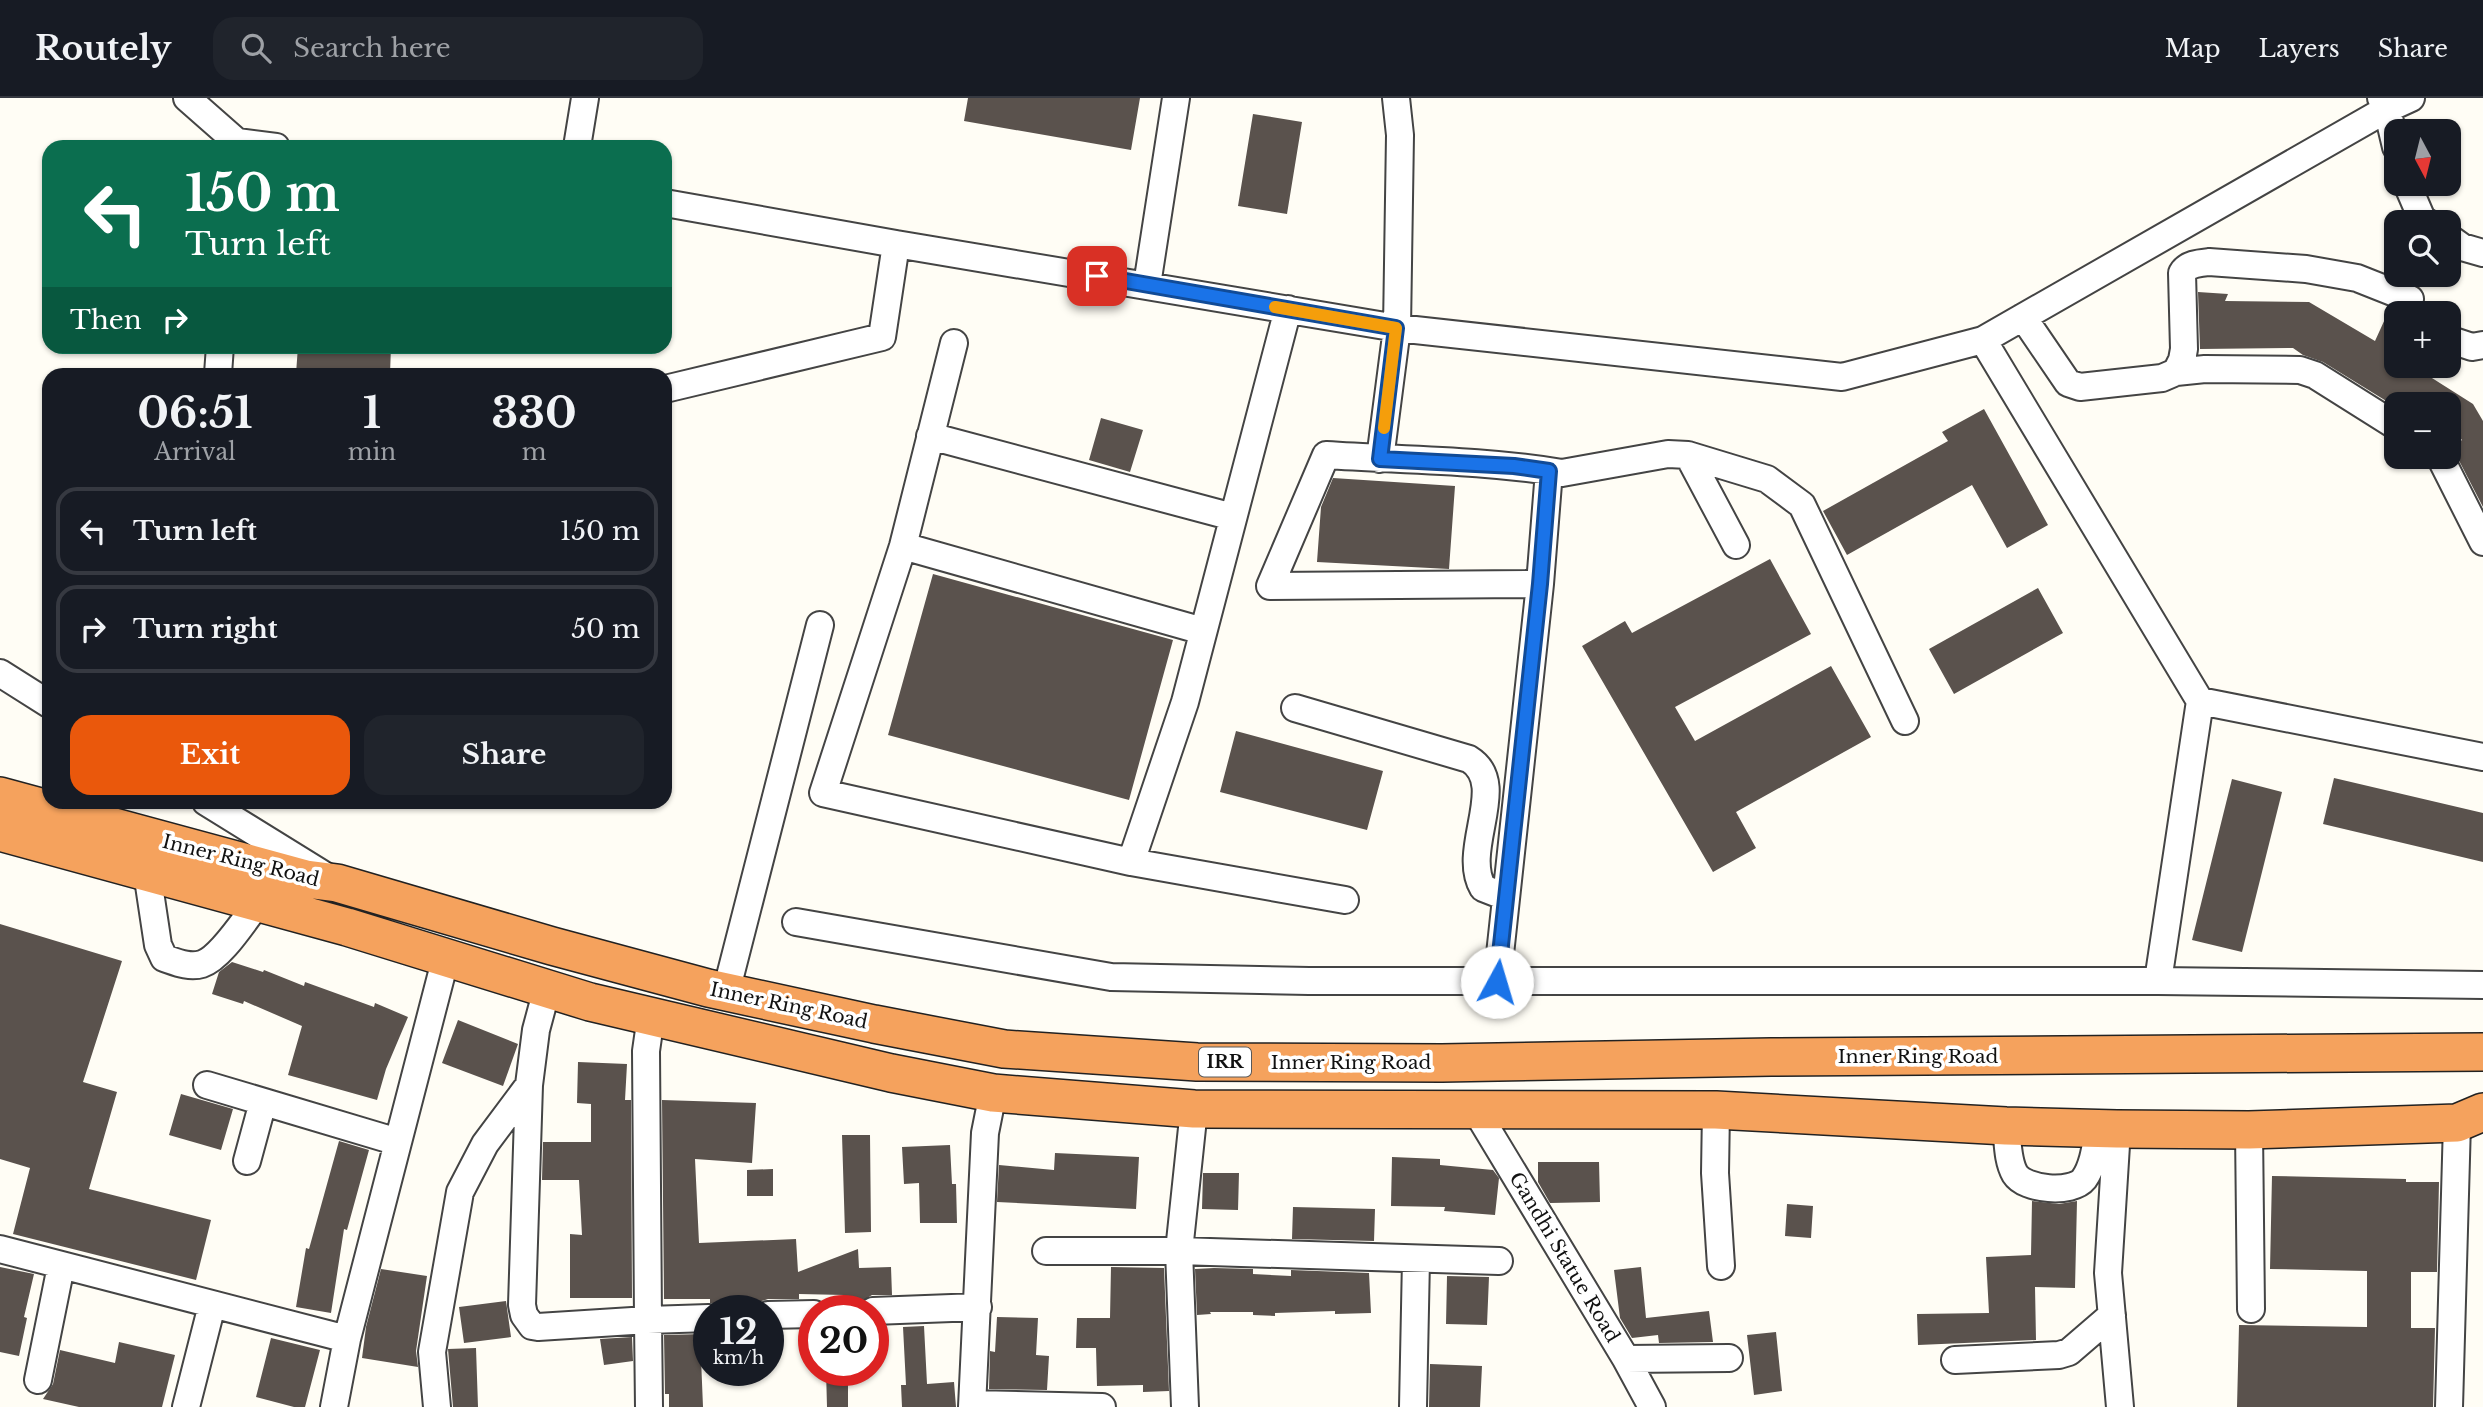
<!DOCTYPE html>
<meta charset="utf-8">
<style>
:root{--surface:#171b24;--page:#20242c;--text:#f1f3f6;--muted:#9ea1a6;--line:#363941;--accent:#ea580c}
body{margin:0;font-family:"Libre Baskerville",serif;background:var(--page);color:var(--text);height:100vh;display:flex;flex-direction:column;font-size:26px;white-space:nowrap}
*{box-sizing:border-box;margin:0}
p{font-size:23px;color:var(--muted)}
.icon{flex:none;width:38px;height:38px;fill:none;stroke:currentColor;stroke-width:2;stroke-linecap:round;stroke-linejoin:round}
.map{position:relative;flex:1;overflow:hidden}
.side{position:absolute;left:42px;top:270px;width:630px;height:441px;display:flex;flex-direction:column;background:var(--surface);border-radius:21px;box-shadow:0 2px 5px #0004}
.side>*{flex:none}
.guide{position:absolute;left:42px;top:42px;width:630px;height:214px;border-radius:21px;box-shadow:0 2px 5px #0004;background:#0b6e4f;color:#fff;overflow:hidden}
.needle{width:46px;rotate:173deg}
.buttons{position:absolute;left:2384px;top:21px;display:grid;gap:14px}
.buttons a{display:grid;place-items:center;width:77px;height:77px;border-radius:14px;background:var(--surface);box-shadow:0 2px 5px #0004;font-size:35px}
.speed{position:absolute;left:693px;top:1197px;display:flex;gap:14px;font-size:35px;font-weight:700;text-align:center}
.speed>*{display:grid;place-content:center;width:91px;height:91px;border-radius:50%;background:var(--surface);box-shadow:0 2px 5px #0004;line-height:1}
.speed small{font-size:18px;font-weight:400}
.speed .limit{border:10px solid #d22;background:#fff;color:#111}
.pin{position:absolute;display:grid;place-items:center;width:60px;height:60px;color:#fff;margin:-30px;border-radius:14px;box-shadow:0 4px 10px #0006}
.me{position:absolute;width:77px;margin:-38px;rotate:6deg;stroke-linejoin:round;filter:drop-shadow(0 0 5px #0008)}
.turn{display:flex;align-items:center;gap:24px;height:147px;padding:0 28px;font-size:32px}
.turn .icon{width:91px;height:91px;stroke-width:2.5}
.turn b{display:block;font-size:49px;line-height:60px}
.then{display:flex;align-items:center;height:66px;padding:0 28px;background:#0003;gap:14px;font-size:26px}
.eta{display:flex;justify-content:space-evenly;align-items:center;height:119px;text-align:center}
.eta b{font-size:42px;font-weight:700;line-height:49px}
.action{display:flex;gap:14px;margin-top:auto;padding:14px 28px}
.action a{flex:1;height:80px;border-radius:21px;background:var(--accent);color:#fff;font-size:28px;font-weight:700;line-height:80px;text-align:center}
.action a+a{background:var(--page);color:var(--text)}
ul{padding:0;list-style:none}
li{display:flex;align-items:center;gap:21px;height:88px;margin:0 14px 10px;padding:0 14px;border:4px solid var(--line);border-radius:21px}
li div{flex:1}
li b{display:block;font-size:26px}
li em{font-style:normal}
header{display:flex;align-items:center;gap:42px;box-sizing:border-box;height:98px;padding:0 35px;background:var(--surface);border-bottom:2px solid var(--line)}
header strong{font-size:33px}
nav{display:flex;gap:38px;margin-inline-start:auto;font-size:24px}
.search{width:490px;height:63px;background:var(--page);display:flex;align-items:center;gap:18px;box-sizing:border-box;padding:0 24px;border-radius:21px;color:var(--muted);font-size:26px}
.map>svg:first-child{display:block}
</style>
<header>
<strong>Routely</strong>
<div class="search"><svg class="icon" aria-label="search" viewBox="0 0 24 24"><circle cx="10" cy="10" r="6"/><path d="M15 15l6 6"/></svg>Search here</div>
<nav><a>Map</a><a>Layers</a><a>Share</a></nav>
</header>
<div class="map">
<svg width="2483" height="1309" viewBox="0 0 2483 1309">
<rect width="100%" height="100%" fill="#fffdf5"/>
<!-- building -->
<path fill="#5a524d" d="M 968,0 L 1140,0 L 1131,52 L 964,23 Z
M 1253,16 L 1302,24 L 1287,116 L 1238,108 Z
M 2198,194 L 2228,196 L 2225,203 L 2309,204 L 2375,243 L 2390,210 L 2396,212 L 2396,268 L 2413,268 L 2473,306 L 2483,323 L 2483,409 L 2452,349 L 2462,342 L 2448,326 L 2448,306 L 2396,306 L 2396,309 L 2323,264 L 2303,257 L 2293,250 L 2200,251 Z
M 298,248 L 391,248 L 390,276 L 296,276 Z
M 1984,311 L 2048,427 L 2007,450 L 1972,387 L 1847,457 L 1823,413 L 1948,343 L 1942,334 Z
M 1101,320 L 1143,332 L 1130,374 L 1089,362 Z
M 1333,380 L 1455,388 L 1449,471 L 1317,464 L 1321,409 Z
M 1770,461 L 1811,536 L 1675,609 L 1695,643 L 1831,568 L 1871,639 L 1736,714 L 1756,750 L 1713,774 L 1582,548 L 1625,523 L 1632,535 Z
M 933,476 L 1173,542 L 1129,702 L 888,637 Z
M 2038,490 L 2063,535 L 1954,596 L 1929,551 Z
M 1236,633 L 1383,673 L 1367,732 L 1220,694 Z
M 2334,680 L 2483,715 L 2483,764 L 2323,726 Z
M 2232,681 L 2282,694 L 2242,854 L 2192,842 Z
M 0,826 L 122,863 L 83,984 L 117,994 L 89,1091 L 211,1122 L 196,1182 L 13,1136 L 30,1070 L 0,1061 Z
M 232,864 L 263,874 L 264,872 L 304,888 L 305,884 L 374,909 L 375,905 L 408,919 L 386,971 L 377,1002 L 288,977 L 302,928 L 244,903 L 243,906 L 212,896 L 219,874 Z
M 458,922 L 518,946 L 503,988 L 442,965 Z
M 578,964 L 627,966 L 625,1002 L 631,1002 L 632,1200 L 570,1200 L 570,1136 L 582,1137 L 579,1082 L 542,1082 L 543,1044 L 591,1044 L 591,1006 L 577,1005 Z
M 181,996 L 233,1011 L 221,1052 L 169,1037 Z
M 662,1002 L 756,1005 L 752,1065 L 695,1061 L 699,1145 L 796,1141 L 798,1174 L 858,1151 L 859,1170 L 891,1169 L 892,1197 L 872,1197 L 862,1203 L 845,1203 L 844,1197 L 799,1196 L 799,1201 L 768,1201 L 759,1204 L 713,1205 L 710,1205 L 710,1201 L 664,1201 Z
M 842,1037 L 870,1037 L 871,1134 L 845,1135 Z
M 339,1043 L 369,1052 L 347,1132 L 344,1131 L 331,1215 L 296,1209 L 306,1150 L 309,1151 Z
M 950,1047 L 952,1086 L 956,1086 L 957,1125 L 920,1125 L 919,1085 L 904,1086 L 902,1049 Z
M 1055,1055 L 1139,1059 L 1136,1111 L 997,1104 L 999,1067 L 1054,1072 Z
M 1392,1059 L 1440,1061 L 1440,1067 L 1493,1072 L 1499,1080 L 1495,1117 L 1444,1113 L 1445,1109 L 1391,1108 Z
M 1538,1064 L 1599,1064 L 1600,1104 L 1550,1105 L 1538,1084 Z
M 773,1071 L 773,1098 L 747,1098 L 747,1072 Z
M 1203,1075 L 1239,1075 L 1238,1112 L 1202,1111 Z
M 2272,1078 L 2406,1081 L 2406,1084 L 2439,1084 L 2437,1174 L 2411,1174 L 2411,1230 L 2435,1230 L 2433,1309 L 2237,1309 L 2239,1227 L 2367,1229 L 2367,1173 L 2270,1171 Z
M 2032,1103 L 2059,1106 L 2077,1103 L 2075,1190 L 2035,1189 L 2036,1242 L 1918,1247 L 1917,1216 L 1989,1215 L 1986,1159 L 2031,1157 Z
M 1787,1106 L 1813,1108 L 1811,1140 L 1785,1138 Z
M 1293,1109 L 1375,1111 L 1374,1143 L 1292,1141 Z
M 0,1169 L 34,1176 L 24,1219 L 27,1220 L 19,1258 L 0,1254 Z
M 1111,1169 L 1164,1170 L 1169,1293 L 1143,1294 L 1143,1287 L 1097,1288 L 1096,1250 L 1076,1250 L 1077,1220 L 1110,1220 Z
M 1641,1169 L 1646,1220 L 1709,1213 L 1713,1244 L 1659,1245 L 1658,1237 L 1632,1240 L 1620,1220 L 1614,1172 Z
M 1214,1170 L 1253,1171 L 1253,1176 L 1291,1178 L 1291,1172 L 1369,1175 L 1371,1215 L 1335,1216 L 1335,1213 L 1275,1215 L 1275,1218 L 1253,1217 L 1253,1214 L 1210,1214 L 1211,1216 L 1197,1217 L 1195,1171 Z
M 381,1171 L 427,1178 L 416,1253 L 418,1269 L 362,1260 L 366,1229 Z
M 1447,1178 L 1489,1179 L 1487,1227 L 1446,1226 Z
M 506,1203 L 511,1239 L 464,1245 L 459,1209 Z
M 997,1219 L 1038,1220 L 1036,1257 L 1049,1258 L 1047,1292 L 989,1291 L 990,1253 L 995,1254 Z
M 924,1228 L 927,1286 L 954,1284 L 956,1309 L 902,1309 L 901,1287 L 906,1287 L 903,1229 Z
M 1776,1234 L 1782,1293 L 1754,1297 L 1747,1237 Z
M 704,1236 L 705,1259 L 701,1260 L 703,1309 L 669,1309 L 669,1296 L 665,1296 L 664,1237 Z
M 632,1239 L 633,1263 L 604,1267 L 600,1241 Z
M 271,1240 L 320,1252 L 305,1309 L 294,1309 L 256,1299 Z
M 119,1244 L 175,1257 L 162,1309 L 79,1309 L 43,1301 L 53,1286 L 60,1252 L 115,1265 Z
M 476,1250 L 478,1309 L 453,1309 L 448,1251 Z
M 1430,1266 L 1482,1268 L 1480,1309 L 1429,1309 Z
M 826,1272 L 848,1272 L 848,1309 L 827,1309 Z"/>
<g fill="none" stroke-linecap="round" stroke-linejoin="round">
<!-- minor casing -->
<g stroke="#444" stroke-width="30">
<path id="minor" d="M 187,0 L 237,44 L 276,49
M 2381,0 L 2387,11 L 2396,49
M 577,49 L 585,0
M 2407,86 L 2422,121 L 2427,124
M 665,105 L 896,146
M 2448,139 L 2462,149 L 2483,155
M 1147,187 L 1176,0
M 1288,211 L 1185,604 L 1131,764 L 1345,802
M 2023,219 L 2068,285 L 2080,289 L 2162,280 L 2176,274 L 2182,262 L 2184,251 L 2182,175 C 2187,166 2199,165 2209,164 L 2306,171 L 2357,180 L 2410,201
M 2448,241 L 2472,249 L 2483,247
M 1983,242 L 2200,603
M 954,245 L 903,448 L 823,695 L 1131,764
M 2176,274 L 2205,271 L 2300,272 L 2315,277 L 2396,328
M 218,276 L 220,248
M 665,291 L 882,239 L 896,146 L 1397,230 L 1842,279 L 1983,242 L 2387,11 L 2411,0
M 930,338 L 1233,419
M 1688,357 L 1767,381 L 1802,407 L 1905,623
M 2440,359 L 2483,444
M 1380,361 L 1397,230 L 1400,37 L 1396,0
M 1549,373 L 1540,486 L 1270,488 L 1326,357 C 1404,362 1484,362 1562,375 L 1668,356 L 1688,357 L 1736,447
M 903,448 L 1203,533
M 0,575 L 49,606
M 1295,610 L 1469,661 C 1510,686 1460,751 1483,790 L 1506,799
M 206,704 L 324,777
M 147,774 L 158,847 L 164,860 C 176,864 189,870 202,866 C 221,860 245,821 258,805
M 796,824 L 1111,879 L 1309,883 L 2158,883 L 2483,887
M 2158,883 L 2200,603 L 2483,659
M 1497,884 L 1540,486
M 726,894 L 820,527
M 207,987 L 398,1044
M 529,987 L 522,1207 L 524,1217 L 532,1228 L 538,1229 L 648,1222 L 646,953 L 651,918
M 1475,1011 L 1626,1261 L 1652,1309
M 1716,1012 L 1715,1075 L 1721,1168
M 2006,1028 C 2008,1043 2007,1062 2015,1076 C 2025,1092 2072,1096 2084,1081 C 2094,1067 2096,1045 2099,1029
M 2117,1031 L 2108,1175 L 2120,1309
M 2249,1032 L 2251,1211
M 247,1063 L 263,1004
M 0,1151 L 347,1241
M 1046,1153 L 1179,1153 L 1499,1163
M 873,1213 L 978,1209
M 768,1217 L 814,1216
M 1626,1261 L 1729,1260
M 1955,1262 L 2059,1257 L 2069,1254 L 2112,1217
M 38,1282 L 61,1168
M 973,1306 L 1102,1309
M 186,1309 L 212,1207
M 334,1309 L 347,1241 L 446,859
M 437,1309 L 432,1254 L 460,1094 L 485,1046 L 529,987 L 536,932 L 547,891
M 649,1309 L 648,1222 L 709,1220
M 972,1309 L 985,1035 L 993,995
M 1185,1309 L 1179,1153 L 1194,1011
M 1413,1309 L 1416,1161
M 2449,1309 L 2457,1025"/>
</g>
<!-- highway casing -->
<g stroke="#222" stroke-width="40">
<path id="highway" d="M 0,698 L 306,781 L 337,785 L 552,848 L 708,890 L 874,926 L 1004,951 L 1197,964 L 1442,965 L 1771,959 L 2483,954
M 0,734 L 347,829 L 590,904 L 891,975 L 993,995 L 1194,1011 L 1716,1012 L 2006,1028 L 2117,1031 L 2249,1032 L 2457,1025 L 2483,1014"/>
</g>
<!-- minor -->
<use href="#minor" stroke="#fff" stroke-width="26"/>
<!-- highway -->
<use href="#highway" stroke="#f5a25d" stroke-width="37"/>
</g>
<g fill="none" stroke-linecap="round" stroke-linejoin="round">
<!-- route casing -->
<g stroke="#114b97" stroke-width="18">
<path id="route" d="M 1097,178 L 1396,230 L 1380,361 L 1514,368 L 1549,373 L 1540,486 L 1497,884"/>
</g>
<!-- route -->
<use href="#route" stroke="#1a73e8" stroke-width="12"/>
<!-- slow -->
<path stroke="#f59e0b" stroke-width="12" d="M 1275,209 L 1396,230 L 1384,330"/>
</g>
<g text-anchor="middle" stroke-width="7" stroke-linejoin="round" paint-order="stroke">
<!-- shield labels -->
<rect fill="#fff" stroke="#585858" stroke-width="2" x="1199" y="949.5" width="52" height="29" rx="5"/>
<g font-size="18" font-weight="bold" fill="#111">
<text x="1225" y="970">IRR</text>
</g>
<!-- street labels -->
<g font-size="19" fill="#111" stroke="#fff">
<text transform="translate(241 762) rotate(14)" y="7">Inner Ring Road</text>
<text transform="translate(789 907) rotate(12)" y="7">Inner Ring Road</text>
<text x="1918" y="965">Inner Ring Road</text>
<text x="1351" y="971">Inner Ring Road</text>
<text transform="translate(1565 1159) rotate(59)" y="7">Gandhi Statue Road</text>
</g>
</g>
</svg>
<div class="buttons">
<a><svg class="needle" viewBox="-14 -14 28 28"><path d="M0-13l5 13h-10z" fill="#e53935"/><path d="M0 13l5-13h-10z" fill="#9ea1a6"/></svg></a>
<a><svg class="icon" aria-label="search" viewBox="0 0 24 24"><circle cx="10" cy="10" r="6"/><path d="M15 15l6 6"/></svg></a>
<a>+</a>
<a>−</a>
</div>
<div class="speed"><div>12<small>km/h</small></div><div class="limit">20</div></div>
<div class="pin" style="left:1097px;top:178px;background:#d93025"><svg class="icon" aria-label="arrive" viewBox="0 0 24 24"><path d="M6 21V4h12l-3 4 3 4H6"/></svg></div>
<svg class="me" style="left:1497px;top:884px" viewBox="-20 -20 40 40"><circle r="19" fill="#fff"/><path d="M0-13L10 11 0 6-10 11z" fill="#1a73e8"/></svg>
<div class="guide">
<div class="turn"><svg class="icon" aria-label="left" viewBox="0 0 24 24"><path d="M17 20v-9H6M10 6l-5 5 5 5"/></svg><div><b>150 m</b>Turn left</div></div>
<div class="then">Then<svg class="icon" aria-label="right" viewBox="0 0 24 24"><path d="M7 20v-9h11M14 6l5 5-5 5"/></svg></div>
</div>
<section class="side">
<div class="eta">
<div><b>06:51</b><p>Arrival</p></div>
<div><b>1</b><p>min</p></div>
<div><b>330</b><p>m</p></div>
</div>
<ul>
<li><svg class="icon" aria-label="left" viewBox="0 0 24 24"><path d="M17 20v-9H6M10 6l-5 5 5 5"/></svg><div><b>Turn left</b></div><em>150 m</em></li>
<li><svg class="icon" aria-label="right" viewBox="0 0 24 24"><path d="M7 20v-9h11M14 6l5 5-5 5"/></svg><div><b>Turn right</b></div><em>50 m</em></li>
</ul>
<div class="action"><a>Exit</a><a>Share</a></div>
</section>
</div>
